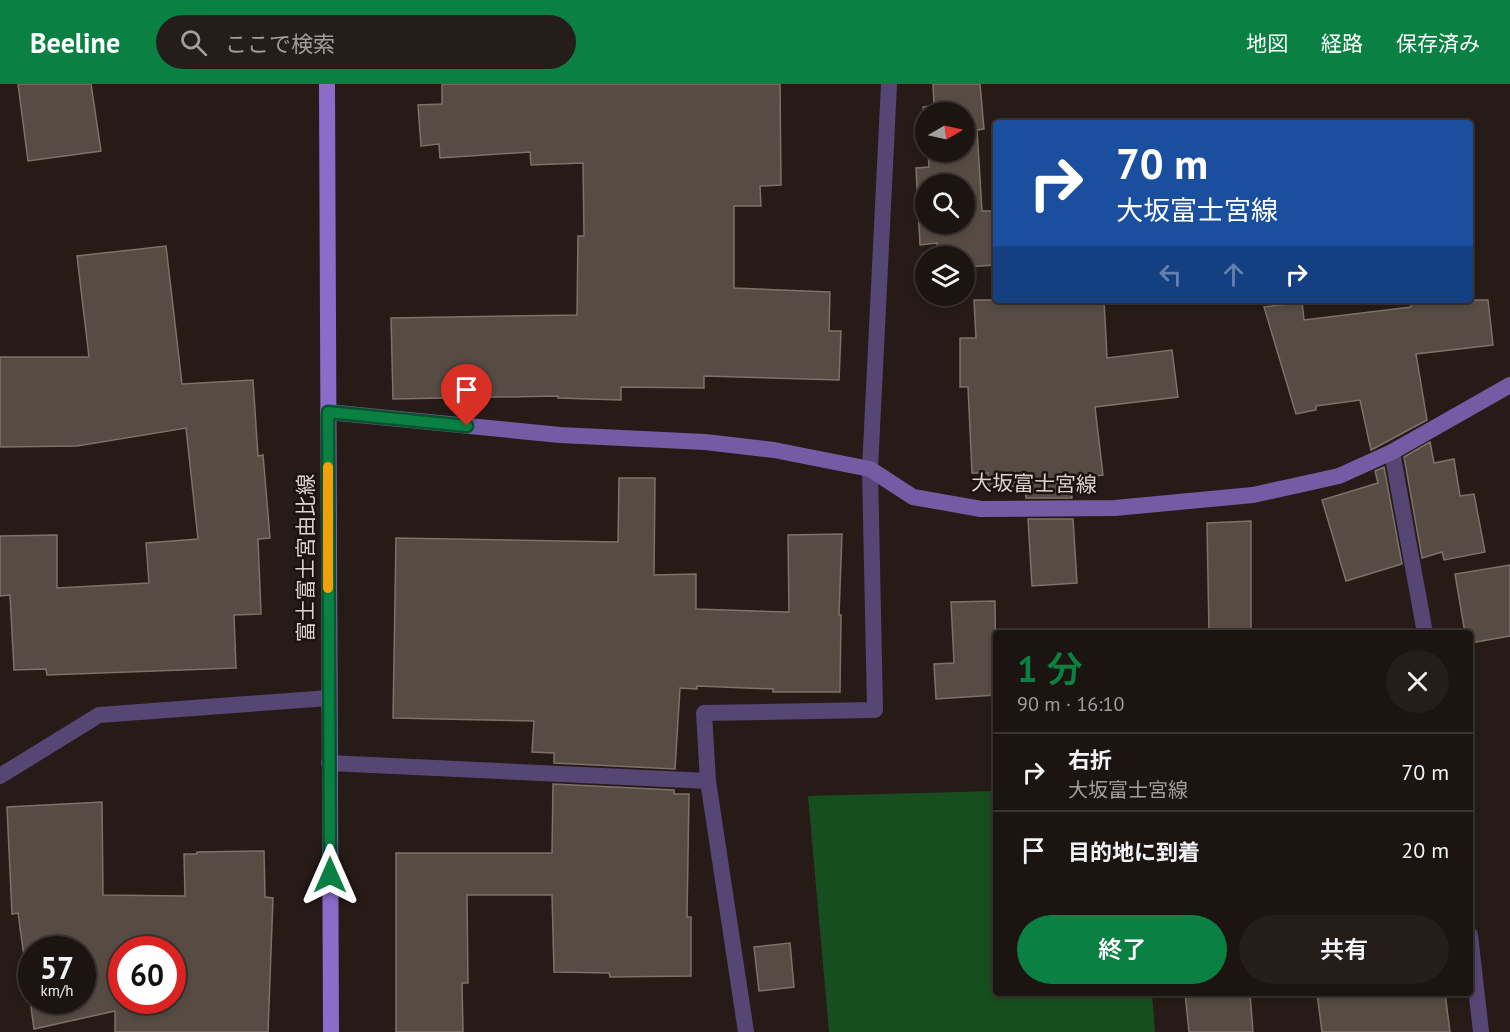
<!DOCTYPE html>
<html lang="ja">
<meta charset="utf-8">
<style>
:root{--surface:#1c1411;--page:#251d1a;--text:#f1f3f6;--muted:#a09e9f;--line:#3a3331;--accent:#0b8043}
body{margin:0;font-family:"PT Sans","Noto Sans JP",sans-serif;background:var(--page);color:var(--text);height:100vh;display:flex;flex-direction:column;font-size:22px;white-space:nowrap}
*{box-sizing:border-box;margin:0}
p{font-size:20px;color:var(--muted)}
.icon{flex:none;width:33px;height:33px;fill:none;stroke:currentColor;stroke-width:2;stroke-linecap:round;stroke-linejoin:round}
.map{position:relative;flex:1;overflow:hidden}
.side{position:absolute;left:993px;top:546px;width:480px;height:366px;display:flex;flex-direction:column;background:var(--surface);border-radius:6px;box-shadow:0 3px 9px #0003,0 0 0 2px var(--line)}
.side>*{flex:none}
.guide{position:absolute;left:993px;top:36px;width:480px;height:183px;border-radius:6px;box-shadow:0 3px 9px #0003,0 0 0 2px var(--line);background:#1a4fa0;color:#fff;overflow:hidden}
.needle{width:39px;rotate:81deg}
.tools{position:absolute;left:915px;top:18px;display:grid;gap:12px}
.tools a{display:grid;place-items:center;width:60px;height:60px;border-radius:50%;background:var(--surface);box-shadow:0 3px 9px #0003,0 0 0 2px var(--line);font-size:30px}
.speed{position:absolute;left:18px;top:852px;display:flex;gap:12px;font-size:30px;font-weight:700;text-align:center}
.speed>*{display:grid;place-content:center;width:78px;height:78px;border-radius:50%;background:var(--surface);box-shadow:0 3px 9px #0003,0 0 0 2px var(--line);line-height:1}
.speed small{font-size:15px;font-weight:400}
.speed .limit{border:9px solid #d22;background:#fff;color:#111}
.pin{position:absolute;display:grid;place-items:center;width:51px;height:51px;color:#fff;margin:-62px -26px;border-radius:50% 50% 50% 0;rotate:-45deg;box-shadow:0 0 6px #0007}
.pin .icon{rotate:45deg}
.me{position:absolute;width:66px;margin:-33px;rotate:0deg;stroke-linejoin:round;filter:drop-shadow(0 0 4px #0008)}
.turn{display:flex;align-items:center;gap:21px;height:126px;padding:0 24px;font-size:27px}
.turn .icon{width:78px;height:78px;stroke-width:2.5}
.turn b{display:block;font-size:42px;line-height:51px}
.lanes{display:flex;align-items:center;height:57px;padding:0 24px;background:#0003;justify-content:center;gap:30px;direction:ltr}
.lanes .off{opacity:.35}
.round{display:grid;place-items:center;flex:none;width:63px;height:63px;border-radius:32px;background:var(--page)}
.summary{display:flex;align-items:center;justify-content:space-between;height:102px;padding:0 24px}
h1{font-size:36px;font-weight:600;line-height:45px;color:var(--accent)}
.cta{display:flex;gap:12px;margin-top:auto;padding:12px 24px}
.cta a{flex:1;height:69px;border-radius:36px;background:var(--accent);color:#fff;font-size:24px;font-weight:600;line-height:69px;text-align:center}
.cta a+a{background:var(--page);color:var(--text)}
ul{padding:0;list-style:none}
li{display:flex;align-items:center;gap:18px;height:78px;padding:0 24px;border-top:2px solid var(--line)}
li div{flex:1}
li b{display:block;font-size:22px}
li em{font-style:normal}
header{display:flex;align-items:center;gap:36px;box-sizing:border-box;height:84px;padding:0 30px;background:var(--accent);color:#fff}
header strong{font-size:28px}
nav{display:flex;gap:33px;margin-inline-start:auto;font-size:21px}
.search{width:420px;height:54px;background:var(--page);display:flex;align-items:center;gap:15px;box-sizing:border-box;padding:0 21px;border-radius:33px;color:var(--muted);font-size:22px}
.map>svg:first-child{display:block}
</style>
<header>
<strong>Beeline</strong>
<div class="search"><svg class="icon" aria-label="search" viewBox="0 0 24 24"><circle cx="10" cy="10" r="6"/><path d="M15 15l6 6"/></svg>ここで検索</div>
<nav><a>地図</a><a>経路</a><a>保存済み</a></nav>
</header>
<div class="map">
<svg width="1510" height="948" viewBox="0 0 1510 948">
<rect width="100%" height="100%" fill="#261b17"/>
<!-- green -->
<path fill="#174e1f" d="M 996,707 L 996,909 L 1152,909 L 1155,948 L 829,948 L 808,712 Z"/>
<!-- building -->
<path fill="#564c44" stroke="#7d726a" stroke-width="1.5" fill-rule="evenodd" d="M 18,0 L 91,0 L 101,67 L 28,77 Z
M 442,0 L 780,0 L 781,101 L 760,102 L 761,122 L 734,122 L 734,204 L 830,208 L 829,247 L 841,247 L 839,296 L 704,292 L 704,304 L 621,303 L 621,316 L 558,314 L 558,312 L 393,315 L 391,234 L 577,231 L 578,152 L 584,152 L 583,79 L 531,81 L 530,68 L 440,74 L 439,60 L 421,62 L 418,21 L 442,20 Z
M 933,0 L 980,0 L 984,45 L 977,46 L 982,127 L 996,127 L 996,181 L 964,183 L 964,172 L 938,172 L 937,159 L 920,161 L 916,84 L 929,83 L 928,68 L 964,68 L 964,28 L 926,28 L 926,48 L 923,23 L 934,21 ZM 926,100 L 964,100 L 964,140 L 926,140 Z
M 166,162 L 182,300 L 253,296 L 258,372 L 263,371 L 270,454 L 258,455 L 261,530 L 234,531 L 236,584 L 47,591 L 46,585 L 14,586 L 10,511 L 0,512 L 0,452 L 57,451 L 57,504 L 149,499 L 146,459 L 198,455 L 186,344 L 77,362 L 0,363 L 0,273 L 89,273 L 77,172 Z
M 974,216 L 1104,216 L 1107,274 L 1172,266 L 1178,313 L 1095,323 L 1103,391 L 1070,395 L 1072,414 L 1026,414 L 1025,402 L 988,403 L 988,389 L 972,389 L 968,303 L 960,303 L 960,254 L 976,254 Z
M 1410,216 L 1488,216 L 1493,261 L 1416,270 L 1427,336 L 1371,366 L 1360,316 L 1316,322 L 1316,326 L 1296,330 L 1264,223 L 1302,218 L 1304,236 L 1411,223 Z
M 1430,358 L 1434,379 L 1454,375 L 1460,412 L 1474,410 L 1485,468 L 1444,476 L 1442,468 L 1422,474 L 1404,373 Z
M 1384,383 L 1402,480 L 1346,497 L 1322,416 L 1378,399 L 1375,387 Z
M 619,394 L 655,394 L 654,491 L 696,490 L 696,525 L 789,528 L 788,451 L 842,450 L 839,531 L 841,531 L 840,608 L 773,608 L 773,605 L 697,602 L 697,605 L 680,604 L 675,685 L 554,679 L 554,669 L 532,668 L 534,637 L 393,634 L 396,454 L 618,458 Z
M 1028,435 L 1073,435 L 1077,499 L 1032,502 Z
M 1251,437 L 1251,549 L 1209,549 L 1207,439 Z
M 1510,481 L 1510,552 L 1470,559 L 1470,549 L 1465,549 L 1455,490 Z
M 995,517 L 996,611 L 936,615 L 934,580 L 954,579 L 951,518 Z
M 553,700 L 674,706 L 674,710 L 689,710 L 687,833 L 691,833 L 691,892 L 610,893 L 609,889 L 554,888 L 552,811 L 467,811 L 468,899 L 462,899 L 463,948 L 396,948 L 396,769 L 552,769 Z
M 102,718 L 103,811 L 185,812 L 184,770 L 197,770 L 197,768 L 264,767 L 265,813 L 273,814 L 268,948 L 115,948 L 115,927 L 34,945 L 18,829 L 12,830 L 7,723 ZM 32,866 L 82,866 L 82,916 L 32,916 ZM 122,866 L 172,866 L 172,916 L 122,916 Z
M 790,859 L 794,903 L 759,907 L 754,863 Z
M 1185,909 L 1250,909 L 1253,948 L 1189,948 Z
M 1317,909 L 1445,909 L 1450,948 L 1322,948 Z"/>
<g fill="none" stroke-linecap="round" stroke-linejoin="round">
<!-- minor -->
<path stroke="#554674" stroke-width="16" d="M 1392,368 L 1425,549
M 329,679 L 708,697
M 0,692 L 99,631 L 329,614
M 1470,851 L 1481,948
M 746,948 L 708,697 L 704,629 L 875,626 L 870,385 L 889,0"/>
<!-- secondary -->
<path stroke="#745ba4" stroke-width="16" d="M 328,328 L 560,351 L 705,358 L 774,366 L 870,385 L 913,413 L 981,425 L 1115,424 L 1253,411 L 1339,392 L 1392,368 L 1510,301"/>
<!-- primary -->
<path stroke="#8c6cca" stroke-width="16" d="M 327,0 L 331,948"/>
</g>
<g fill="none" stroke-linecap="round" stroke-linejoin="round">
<!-- route casing -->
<g stroke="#07532c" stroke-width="15">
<path id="route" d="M 330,791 L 328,328 L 467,342"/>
</g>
<!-- route -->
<use href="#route" stroke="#0b8043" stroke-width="10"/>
<!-- slow -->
<path stroke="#f59e0b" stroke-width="10" d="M 328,383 L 328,504"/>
</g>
<g text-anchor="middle" stroke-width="5" stroke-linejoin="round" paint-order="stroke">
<!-- street labels -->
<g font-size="21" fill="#dad3cf" stroke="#1c120e">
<text transform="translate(1034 400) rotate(1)" y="7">大坂富士宮線</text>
<text transform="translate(306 474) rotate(-90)" y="7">富士富士宮由比線</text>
</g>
</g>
</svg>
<div class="tools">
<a><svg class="needle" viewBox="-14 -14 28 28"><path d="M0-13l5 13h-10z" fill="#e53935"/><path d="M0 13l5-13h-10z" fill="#a09e9f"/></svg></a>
<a><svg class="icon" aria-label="search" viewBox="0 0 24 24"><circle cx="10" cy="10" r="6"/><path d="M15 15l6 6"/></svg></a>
<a><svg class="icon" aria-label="layers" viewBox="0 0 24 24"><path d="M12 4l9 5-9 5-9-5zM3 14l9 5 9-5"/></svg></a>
</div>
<div class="speed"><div>57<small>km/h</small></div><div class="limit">60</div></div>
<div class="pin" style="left:467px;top:342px;background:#d93025"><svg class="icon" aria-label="arrive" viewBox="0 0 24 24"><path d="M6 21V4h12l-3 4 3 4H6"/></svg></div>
<svg class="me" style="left:330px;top:791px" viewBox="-20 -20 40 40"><path d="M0-17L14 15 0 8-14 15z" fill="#0b8043" stroke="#fff" stroke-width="4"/></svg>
<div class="guide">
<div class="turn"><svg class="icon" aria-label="right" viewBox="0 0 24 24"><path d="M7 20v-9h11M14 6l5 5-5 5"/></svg><div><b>70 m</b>大坂富士宮線</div></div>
<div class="lanes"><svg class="icon off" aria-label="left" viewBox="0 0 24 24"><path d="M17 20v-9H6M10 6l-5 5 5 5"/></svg><svg class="icon off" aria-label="ahead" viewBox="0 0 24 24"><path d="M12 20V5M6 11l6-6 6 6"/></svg><svg class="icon" aria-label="right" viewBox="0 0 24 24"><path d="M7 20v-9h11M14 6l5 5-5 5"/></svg></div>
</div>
<section class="side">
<div class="summary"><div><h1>1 分</h1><p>90 m · 16:10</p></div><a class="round"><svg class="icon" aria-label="close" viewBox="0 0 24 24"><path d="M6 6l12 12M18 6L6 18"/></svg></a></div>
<ul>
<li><svg class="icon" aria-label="right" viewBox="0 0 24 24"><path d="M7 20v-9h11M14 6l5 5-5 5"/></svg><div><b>右折</b><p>大坂富士宮線</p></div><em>70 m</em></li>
<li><svg class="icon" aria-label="arrive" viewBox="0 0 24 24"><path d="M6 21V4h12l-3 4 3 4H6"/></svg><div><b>目的地に到着</b></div><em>20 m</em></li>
</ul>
<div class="cta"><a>終了</a><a>共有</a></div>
</section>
</div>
